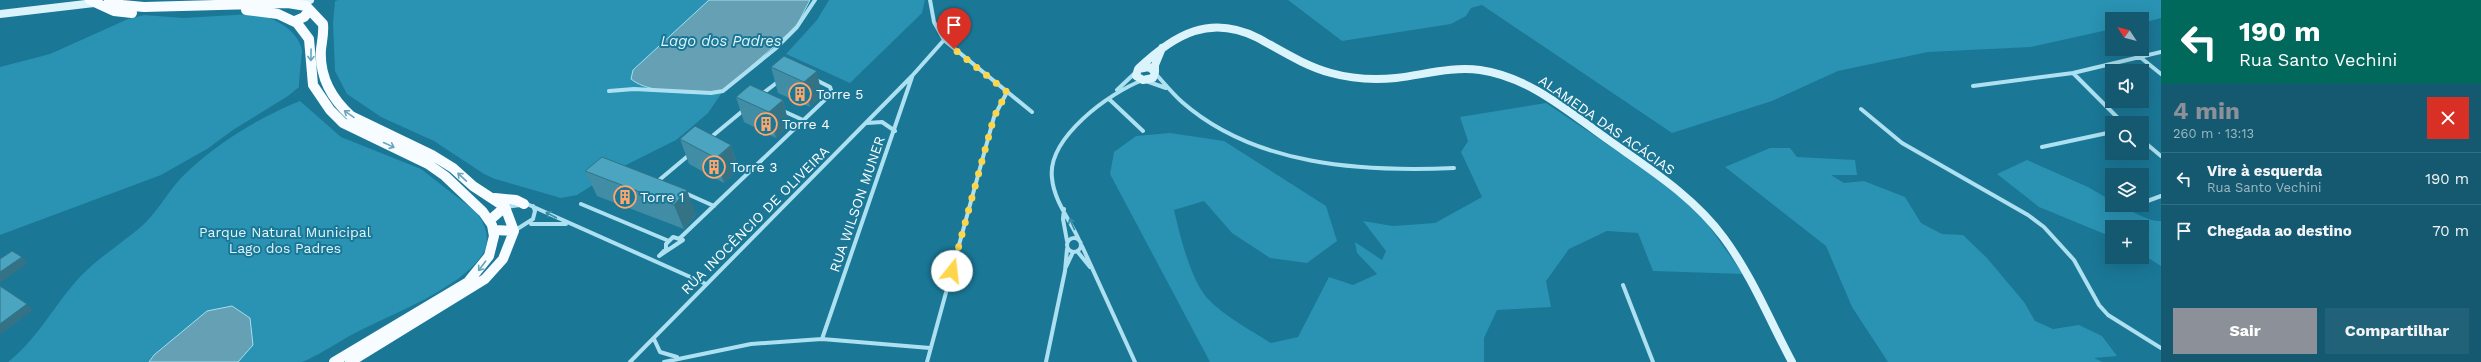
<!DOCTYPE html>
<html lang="pt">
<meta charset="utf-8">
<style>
:root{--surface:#145970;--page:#216278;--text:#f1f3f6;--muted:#9db8c3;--line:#336f83;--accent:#8c9099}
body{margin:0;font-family:"Work Sans",sans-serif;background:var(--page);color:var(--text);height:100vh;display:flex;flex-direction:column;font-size:15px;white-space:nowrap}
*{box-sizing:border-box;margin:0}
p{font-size:13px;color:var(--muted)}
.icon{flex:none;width:22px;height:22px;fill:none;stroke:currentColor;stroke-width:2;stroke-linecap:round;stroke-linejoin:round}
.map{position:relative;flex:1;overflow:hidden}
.side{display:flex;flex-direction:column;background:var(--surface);width:320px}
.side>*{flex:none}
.top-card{background:#00695c;color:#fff;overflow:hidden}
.needle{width:26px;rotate:306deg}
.fabs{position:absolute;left:2105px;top:12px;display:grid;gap:8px}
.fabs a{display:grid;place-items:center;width:44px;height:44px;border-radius:0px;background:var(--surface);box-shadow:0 4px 16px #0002;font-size:20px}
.pin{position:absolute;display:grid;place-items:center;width:34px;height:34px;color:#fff;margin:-41px -17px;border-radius:50% 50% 50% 0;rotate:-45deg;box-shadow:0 0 4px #0007}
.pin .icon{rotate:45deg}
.me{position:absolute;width:44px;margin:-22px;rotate:16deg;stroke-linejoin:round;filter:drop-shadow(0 0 3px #0008)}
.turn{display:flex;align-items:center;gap:14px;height:84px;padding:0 12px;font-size:18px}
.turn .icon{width:52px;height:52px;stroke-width:2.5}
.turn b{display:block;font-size:28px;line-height:34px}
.round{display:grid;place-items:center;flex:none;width:42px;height:42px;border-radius:0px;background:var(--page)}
.overview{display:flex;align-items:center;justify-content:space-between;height:68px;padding:0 12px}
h1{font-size:24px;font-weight:700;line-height:30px;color:var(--accent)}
.primary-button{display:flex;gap:8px;margin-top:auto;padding:8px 12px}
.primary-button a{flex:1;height:46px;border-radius:0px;background:var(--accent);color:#fff;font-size:16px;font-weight:700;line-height:46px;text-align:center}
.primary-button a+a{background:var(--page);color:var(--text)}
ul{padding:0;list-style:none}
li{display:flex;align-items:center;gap:12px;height:52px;padding:0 12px;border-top:1px solid var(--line)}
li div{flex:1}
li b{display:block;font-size:15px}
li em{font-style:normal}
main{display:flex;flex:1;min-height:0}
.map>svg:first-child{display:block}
</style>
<main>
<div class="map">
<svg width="2161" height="362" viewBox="0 0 2161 362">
<rect width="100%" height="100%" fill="#1a7796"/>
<!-- green -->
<path fill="#2a92b2" d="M 338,0 L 810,0 L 723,91 L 708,113 L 687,131 L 676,140 L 618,169 L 577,195 L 561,198 L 495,179 L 484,174 L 434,141 L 381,117 L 347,94 L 335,71 L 333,23 L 335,1 Z
M 829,0 L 925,0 L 922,13 L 850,83 L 786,54 L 817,20 Z
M 1288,0 L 2161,0 L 2161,18 L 2142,23 L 2142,19 L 2112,19 L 2112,29 L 2031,47 L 1928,52 L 1838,71 L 1772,101 L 1672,133 L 1482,5 L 1471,8 L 1466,16 L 1451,24 L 1342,41 Z
M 251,14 C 271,16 297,28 302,50 C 302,54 299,80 299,87 L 288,96 L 233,130 L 207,149 L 161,175 L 0,235 L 0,67 L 50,54 L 128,19 L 144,15 L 183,18 Z
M 300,101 L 341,137 L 421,169 L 475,211 C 485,222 492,240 482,255 C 461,288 392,314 357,332 C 346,337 310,361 301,362 C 270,362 237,362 205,362 C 139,362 74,362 8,362 C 35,341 51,311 72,286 C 92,261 119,246 143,225 C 158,211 167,193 181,178 C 214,145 257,118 300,101 Z
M 1546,103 L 1653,175 L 1699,212 L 1743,274 L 1653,271 L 1638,233 L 1607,231 L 1569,249 L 1546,281 L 1551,307 L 1497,310 L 1484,338 L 1484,362 L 1210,362 L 1110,174 L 1114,152 L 1136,136 L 1170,133 L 1224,141 L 1326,206 L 1337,241 L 1307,263 L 1270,258 L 1232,233 L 1204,201 L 1174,210 C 1180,235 1189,273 1204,294 C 1217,312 1252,331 1271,343 L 1298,337 L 1329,277 L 1353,285 L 1377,274 L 1357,253 L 1355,242 L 1382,260 L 1386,251 L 1363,221 L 1393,226 L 1435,223 L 1482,197 L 1461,152 L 1468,141 L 1460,117 Z
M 1770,148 L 1790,148 L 1797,157 L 1855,160 L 1857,175 L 1831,175 L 1844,183 L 1864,181 L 1905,197 L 1921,223 L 1942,234 L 1963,235 L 1987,258 L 2024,302 L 2035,321 L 2053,329 L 2079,325 L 2102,336 L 2117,356 L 2094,358 L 2103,362 L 1888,362 L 1852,307 L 1826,246 L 1725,167 Z
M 2027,160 L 2088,187 L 2112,201 L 2112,205 C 2129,205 2143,222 2161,221 L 2161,266 L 2142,254 L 2142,227 L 2112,227 L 2112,237 L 2039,207 L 1997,174 Z"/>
<!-- water -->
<path fill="#65a0b4" stroke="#a0e0f2" d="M 709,0 L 810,0 L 796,27 L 723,91 C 700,94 650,95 631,79 L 633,70 Z
M 232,306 L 250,318 L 253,345 L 238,362 L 149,362 L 154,355 L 207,311 Z"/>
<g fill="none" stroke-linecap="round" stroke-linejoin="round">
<!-- street -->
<path stroke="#ade0f0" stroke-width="4" d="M 930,0 L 934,22 L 944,40 L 1032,112
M 2140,57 L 2161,74
M 1155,73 C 1164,83 1172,93 1182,102 C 1255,166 1362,172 1454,168
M 2073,73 L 2123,123
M 1146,81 L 1166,88
M 1973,86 L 2073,73 L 2161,52
M 1117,90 L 1135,73
M 609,91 L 634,89 L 711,93 L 723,91 L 775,49 L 797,27 L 815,0
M 762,94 L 779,81
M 1109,99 L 1143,131
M 1861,109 L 1902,143 L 2028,215 L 2044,227 L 2074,260 L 2099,305 L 2108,315 L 2161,348
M 781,110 L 803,120
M 867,123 L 882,122 L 895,131
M 710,138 L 745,109
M 2142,140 L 2161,156
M 2042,147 L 2112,132
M 660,182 L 658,181 L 689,155
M 685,193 L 714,206
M 2142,203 L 2161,196
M 581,204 L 669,241
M 506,207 L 527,204 L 706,284
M 1064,209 L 1063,219 L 1067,241
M 531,224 L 566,224
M 514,231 L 533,219 L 535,211 L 533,206
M 673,237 L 683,240 L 659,256 L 666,249 L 666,244 Z
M1067 245a7 7 0 1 1 14 0a7 7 0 1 1-14 0Z
M 680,238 L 832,93 L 830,87 L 816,80
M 1079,240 C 1070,220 1054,201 1052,178 C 1047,138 1109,93 1143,80
M 1082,246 L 1135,362
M 1077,251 L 1090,267
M 1066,267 L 1073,252
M 1623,285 L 1653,362
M 654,339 L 660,352 L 677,357
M 822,339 L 912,77
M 630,362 L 912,76 L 944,40
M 664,362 L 751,344 L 822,339 L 930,348
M 927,362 L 994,117 L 1007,92
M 1046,362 L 1065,271 L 1067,249"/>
<!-- secondary -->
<path stroke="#dbf3fb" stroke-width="8" d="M 300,4 L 310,0
M 0,14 L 94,3
M 1149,67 L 1155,72 L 1153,78 L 1143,80 L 1136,76 L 1138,69 Z
M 1139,68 C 1175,34 1210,14 1258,38 C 1282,51 1305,66 1331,73 C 1352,79 1374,80 1396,78 C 1423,75 1452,66 1480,70 C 1530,77 1570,113 1610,141 C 1651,170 1694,197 1724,238 C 1752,276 1770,321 1792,362
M 1155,72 L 1155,65 L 1162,48"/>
<!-- primary -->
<path stroke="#f6fcff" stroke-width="10" d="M 90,0 L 114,11 L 132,13
M 109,0 L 122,5 L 144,7 L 288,3 L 306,6 L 323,24 C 324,33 322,41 321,49 C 319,77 331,98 351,116 L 432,155 L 453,168 L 473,186 L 505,207 L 514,231 L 503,259 L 485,279 L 350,362
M 246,10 L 278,14 L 297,23 L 309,39 L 313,85 L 330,110 L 343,123 L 428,164 L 445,176 L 483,212 L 492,225 L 494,236 L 489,256 L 468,282 L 334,362
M 295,21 L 304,17 L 309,11 L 308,8
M 495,198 L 516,200 L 524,204
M 490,220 L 505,207
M 494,230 L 514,231"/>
</g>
<!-- wall -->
<path fill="#408da5" d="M 784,56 L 822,96 L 810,107 L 778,93 L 771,67 Z
M 736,97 L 783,100 L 789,125 L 776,138 L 744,122 Z
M 680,139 L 731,145 L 739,170 L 724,183 L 689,164 Z
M 602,157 L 696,215 L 684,229 L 597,196 L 585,171 Z"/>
<!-- shaded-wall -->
<path fill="#347386" d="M 817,71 L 822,96 L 810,107 L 804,82 Z
M 783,100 L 789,125 L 776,138 L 769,112 Z
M 731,145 L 739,170 L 724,183 L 716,158 Z
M 687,190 L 696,215 L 684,229 L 674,205 Z
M 22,257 L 28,263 L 0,283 L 0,272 Z
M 27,304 L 33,310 L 0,335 L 0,324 Z"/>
<!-- building -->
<path fill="#4ba4c0" stroke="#347386" d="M 784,56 L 817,71 L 804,82 L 771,67 Z
M 750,85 L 783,100 L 769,112 L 736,97 Z
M 695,126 L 731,145 L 716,158 L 680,139 Z
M 602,157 L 687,190 L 674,205 L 585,171 Z
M 12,251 L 22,257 L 0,272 L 0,259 Z
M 0,286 L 27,304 L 0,324 Z"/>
<!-- one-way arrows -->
<defs><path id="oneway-shaft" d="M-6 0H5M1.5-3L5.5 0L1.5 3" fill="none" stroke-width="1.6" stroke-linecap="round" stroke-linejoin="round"/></defs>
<g stroke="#67a6bb">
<use href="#oneway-shaft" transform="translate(311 55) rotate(91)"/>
<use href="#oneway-shaft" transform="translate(349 114) rotate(-145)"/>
<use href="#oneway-shaft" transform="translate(389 145) rotate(25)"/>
<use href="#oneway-shaft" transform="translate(462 177) rotate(-137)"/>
<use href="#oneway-shaft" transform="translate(482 266) rotate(127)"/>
</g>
<g stroke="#378ca8">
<use href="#oneway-shaft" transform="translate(551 215) rotate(-152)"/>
<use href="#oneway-shaft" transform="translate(1072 224) rotate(-114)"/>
</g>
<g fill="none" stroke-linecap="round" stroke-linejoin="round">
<!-- route -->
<path stroke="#ffd54a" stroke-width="7" stroke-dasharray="0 12.6" d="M 952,271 L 994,117 L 1007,92 L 954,49"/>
</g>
<!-- icons -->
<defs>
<g id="building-ring" transform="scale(1.15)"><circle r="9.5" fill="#1a7796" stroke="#ffa66c" stroke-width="1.5"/><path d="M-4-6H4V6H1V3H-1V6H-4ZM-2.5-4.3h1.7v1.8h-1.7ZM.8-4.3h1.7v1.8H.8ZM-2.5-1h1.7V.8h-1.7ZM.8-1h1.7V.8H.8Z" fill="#ffa66c"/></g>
</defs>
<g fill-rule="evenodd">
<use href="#building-ring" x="800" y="94"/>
<use href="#building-ring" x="766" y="124"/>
<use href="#building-ring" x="714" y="167"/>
<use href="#building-ring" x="625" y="197"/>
</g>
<g text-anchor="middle" stroke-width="4" stroke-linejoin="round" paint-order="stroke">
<!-- poi labels -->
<g font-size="14" fill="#fff" stroke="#1a7796" text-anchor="start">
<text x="816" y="99">Torre 5</text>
<text x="782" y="129">Torre 4</text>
<text x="730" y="172">Torre 3</text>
<text x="640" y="202">Torre 1</text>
</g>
<!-- street labels -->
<g font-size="14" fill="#fff" stroke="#1a7796">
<text transform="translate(1607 125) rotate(35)" y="5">ALAMEDA DAS ACÁCIAS</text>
<text transform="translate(857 204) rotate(-71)" y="5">RUA WILSON MUNER</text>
<text transform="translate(755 220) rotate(-45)" y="5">RUA INOCÊNCIO DE OLIVEIRA</text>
</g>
<!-- park labels -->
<g font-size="14" fill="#dff5fc" stroke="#1a7796">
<text x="285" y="237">Parque Natural Municipal<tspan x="285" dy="16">Lago dos Padres</tspan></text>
</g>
<!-- water labels -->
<g font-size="15" font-style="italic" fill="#e0f5fb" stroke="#1a7796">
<text x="721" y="46">Lago dos Padres</text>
</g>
</g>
</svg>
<div class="fabs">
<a><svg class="needle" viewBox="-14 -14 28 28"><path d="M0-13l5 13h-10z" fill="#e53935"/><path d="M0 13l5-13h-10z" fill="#9db8c3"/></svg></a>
<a><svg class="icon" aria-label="sound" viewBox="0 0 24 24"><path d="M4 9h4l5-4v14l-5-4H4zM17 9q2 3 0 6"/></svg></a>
<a><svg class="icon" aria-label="search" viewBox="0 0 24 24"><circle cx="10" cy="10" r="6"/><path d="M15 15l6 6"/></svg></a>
<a><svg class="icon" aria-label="layers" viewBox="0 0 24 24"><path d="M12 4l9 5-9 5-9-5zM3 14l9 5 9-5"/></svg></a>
<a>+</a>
</div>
<div class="pin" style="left:954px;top:49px;background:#d93025"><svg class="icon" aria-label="arrive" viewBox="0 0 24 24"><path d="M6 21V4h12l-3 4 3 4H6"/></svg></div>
<svg class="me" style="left:952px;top:271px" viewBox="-20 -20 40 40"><circle r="19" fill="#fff"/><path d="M0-13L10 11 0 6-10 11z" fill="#ffd54a"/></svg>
</div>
<section class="side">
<div class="top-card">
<div class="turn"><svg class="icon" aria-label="left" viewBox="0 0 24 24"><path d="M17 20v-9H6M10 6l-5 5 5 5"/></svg><div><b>190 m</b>Rua Santo Vechini</div></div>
</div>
<div class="overview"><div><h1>4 min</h1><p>260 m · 13:13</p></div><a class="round" style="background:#d93025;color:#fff"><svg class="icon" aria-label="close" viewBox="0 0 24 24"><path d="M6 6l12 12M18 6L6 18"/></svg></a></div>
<ul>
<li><svg class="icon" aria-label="left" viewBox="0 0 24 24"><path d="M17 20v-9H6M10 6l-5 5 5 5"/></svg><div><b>Vire à esquerda</b><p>Rua Santo Vechini</p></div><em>190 m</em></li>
<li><svg class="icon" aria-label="arrive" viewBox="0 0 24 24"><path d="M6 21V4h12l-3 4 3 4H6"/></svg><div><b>Chegada ao destino</b></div><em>70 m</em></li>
</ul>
<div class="primary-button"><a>Sair</a><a>Compartilhar</a></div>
</section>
</main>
